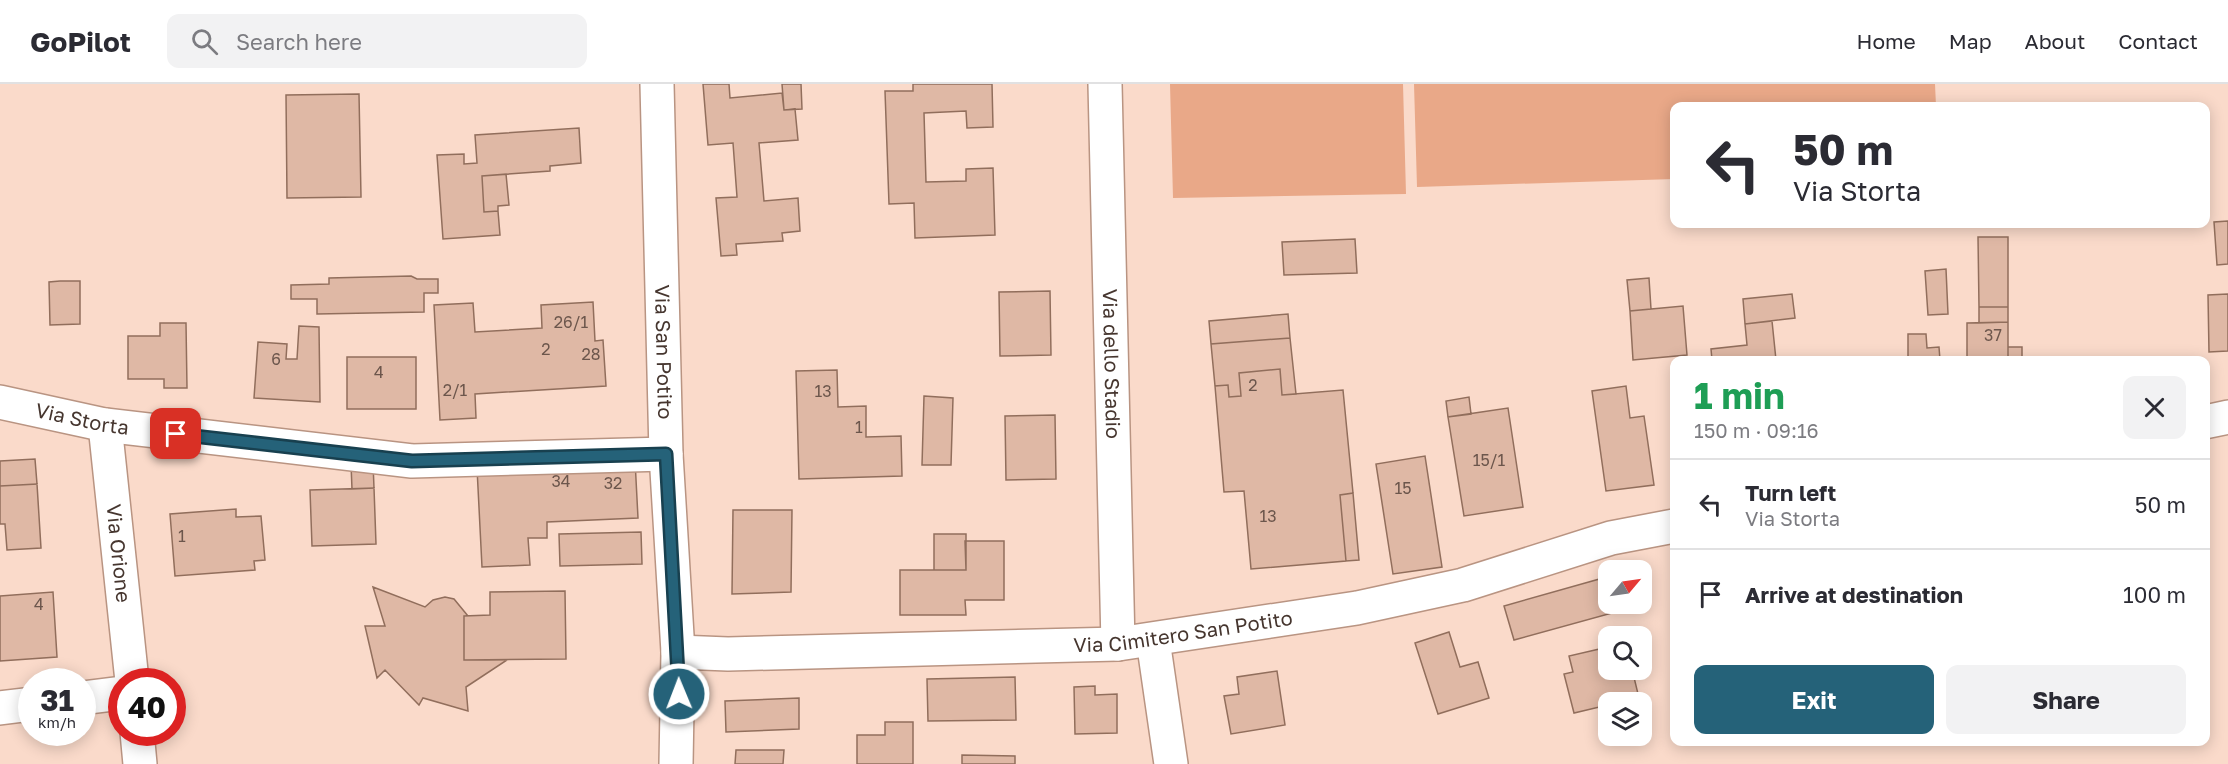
<!DOCTYPE html>
<meta charset="utf-8">
<style>
:root{--surface:#fff;--page:#f2f2f3;--text:#2b2b33;--muted:#7c7c81;--line:#e1e1e2;--accent:#256279}
body{margin:0;font-family:"Golos Text",sans-serif;background:var(--page);color:var(--text);height:100vh;display:flex;flex-direction:column;font-size:22px;white-space:nowrap}
*{box-sizing:border-box;margin:0}
p{font-size:20px;color:var(--muted)}
.icon{flex:none;width:33px;height:33px;fill:none;stroke:currentColor;stroke-width:2;stroke-linecap:round;stroke-linejoin:round}
.map{position:relative;flex:1;overflow:hidden}
.sheet{position:absolute;left:1670px;top:272px;width:540px;height:390px;display:flex;flex-direction:column;background:var(--surface);border-radius:12px;box-shadow:0 3px 15px #0003}
.sheet>*{flex:none}
.hud{position:absolute;left:1670px;top:18px;width:540px;height:126px;border-radius:12px;box-shadow:0 3px 15px #0003;background:#fff;color:var(--text);overflow:hidden}
.needle{width:39px;rotate:61deg}
.tools{position:absolute;left:1598px;top:476px;display:grid;gap:12px}
.tools a{display:grid;place-items:center;width:54px;height:54px;border-radius:12px;background:var(--surface);box-shadow:0 3px 15px #0003;font-size:30px}
.speed{position:absolute;left:18px;top:584px;display:flex;gap:12px;font-size:30px;font-weight:700;text-align:center}
.speed>*{display:grid;place-content:center;width:78px;height:78px;border-radius:50%;background:var(--surface);box-shadow:0 3px 15px #0003;line-height:1}
.speed small{font-size:15px;font-weight:400}
.speed .limit{border:9px solid #d22;background:#fff;color:#111}
.pin{position:absolute;display:grid;place-items:center;width:51px;height:51px;color:#fff;margin:-26px;border-radius:12px;box-shadow:0 3px 9px #0006}
.me{position:absolute;width:66px;margin:-33px;rotate:359deg;stroke-linejoin:round;filter:drop-shadow(0 0 4px #0008)}
.turn{display:flex;align-items:center;gap:21px;height:126px;padding:0 24px;font-size:27px}
.turn .icon{width:78px;height:78px;stroke-width:2.5}
.turn b{display:block;font-size:42px;line-height:51px}
.round{display:grid;place-items:center;flex:none;width:63px;height:63px;border-radius:12px;background:var(--page)}
.headline{display:flex;align-items:center;justify-content:space-between;height:102px;padding:0 24px}
h1{font-size:36px;font-weight:700;line-height:45px;color:#1e9e55}
.primary-button{display:flex;gap:12px;margin-top:auto;padding:12px 24px}
.primary-button a{flex:1;height:69px;border-radius:12px;background:var(--accent);color:#fff;font-size:24px;font-weight:700;line-height:69px;text-align:center}
.primary-button a+a{background:var(--page);color:var(--text)}
ul{padding:0;list-style:none}
li{display:flex;align-items:center;gap:18px;height:90px;padding:0 24px;border-top:2px solid var(--line)}
li div{flex:1}
li b{display:block;font-size:22px}
li em{font-style:normal}
header{display:flex;align-items:center;gap:36px;box-sizing:border-box;height:84px;padding:0 30px;background:var(--surface);border-bottom:2px solid var(--line)}
header strong{font-size:28px}
nav{display:flex;gap:33px;margin-inline-start:auto;font-size:21px}
.search{width:420px;height:54px;background:var(--page);display:flex;align-items:center;gap:15px;box-sizing:border-box;padding:0 21px;border-radius:12px;color:var(--muted);font-size:22px}
.map>svg:first-child{display:block}
</style>
<header>
<strong>GoPilot</strong>
<div class="search"><svg class="icon" aria-label="search" viewBox="0 0 24 24"><circle cx="10" cy="10" r="6"/><path d="M15 15l6 6"/></svg>Search here</div>
<nav><a>Home</a><a>Map</a><a>About</a><a>Contact</a></nav>
</header>
<div class="map">
<svg width="2228" height="680" viewBox="0 0 2228 680">
<rect width="100%" height="100%" fill="#fadaca"/>
<!-- green -->
<path fill="#e9a888" d="M 1170,0 L 1403,0 L 1406,110 L 1173,114 Z
M 1414,0 L 1935,0 L 1936,22 L 1674,22 L 1674,95 L 1417,103 Z"/>
<!-- building -->
<path fill="#dfb8a5" stroke="#916e5c" stroke-width="1.5" d="M 703,0 L 729,0 L 730,14 L 782,9 L 784,26 L 795,25 L 798,56 L 759,59 L 764,117 L 798,114 L 800,147 L 782,149 L 783,157 L 736,160 L 737,171 L 721,172 L 716,114 L 737,113 L 733,59 L 708,61 Z
M 782,0 L 801,0 L 802,25 L 784,26 Z
M 913,0 L 992,0 L 993,43 L 967,44 L 966,27 L 924,29 L 926,98 L 966,97 L 966,85 L 993,84 L 995,151 L 915,154 L 914,119 L 889,120 L 885,7 L 913,7 Z
M 359,10 L 361,113 L 287,114 L 286,11 Z
M 579,44 L 581,79 L 550,82 L 550,87 L 482,92 L 484,128 L 498,127 L 500,151 L 443,155 L 437,71 L 464,70 L 464,80 L 477,79 L 475,51 Z
M 506,90 L 509,121 L 498,122 L 498,127 L 484,128 L 482,92 Z
M 2228,137 L 2228,180 L 2217,181 L 2214,138 Z
M 1978,153 L 2008,153 L 2008,223 L 1979,223 Z
M 1355,155 L 1357,189 L 1284,191 L 1282,158 Z
M 1946,185 L 1948,230 L 1928,231 L 1925,187 Z
M 411,192 L 417,195 L 438,195 L 438,209 L 424,209 L 424,228 L 317,230 L 317,215 L 291,215 L 291,201 L 329,200 L 329,194 Z
M 1649,194 L 1651,225 L 1630,227 L 1627,196 Z
M 60,197 L 80,197 L 80,240 L 50,241 L 49,198 Z
M 1050,207 L 1051,271 L 1000,272 L 999,208 Z
M 1792,210 L 1795,234 L 1745,240 L 1743,215 Z
M 2228,210 L 2228,267 L 2209,268 L 2208,211 Z
M 593,218 L 595,257 L 603,256 L 606,302 L 475,310 L 476,334 L 440,336 L 434,221 L 473,219 L 475,248 L 542,244 L 541,221 Z
M 1683,222 L 1687,271 L 1633,276 L 1630,227 Z
M 1979,223 L 2008,223 L 2008,238 L 1979,239 Z
M 1288,230 L 1290,254 L 1211,260 L 1209,237 Z
M 1772,237 L 1776,276 L 1712,276 L 1711,265 L 1747,261 L 1745,240 Z
M 2008,238 L 2008,276 L 1967,276 L 1967,239 Z
M 160,239 L 186,239 L 187,304 L 164,304 L 164,295 L 128,295 L 128,252 L 160,252 Z
M 299,242 L 319,243 L 320,318 L 254,314 L 258,258 L 287,260 L 286,275 L 297,275 Z
M 1908,250 L 1926,250 L 1927,264 L 1939,263 L 1940,276 L 1908,276 Z
M 1290,254 L 1296,310 L 1282,311 L 1280,285 L 1239,289 L 1241,312 L 1229,313 L 1228,301 L 1215,302 L 1211,260 Z
M 2008,263 L 2022,263 L 2022,276 L 2008,276 Z
M 347,273 L 416,273 L 416,325 L 347,325 Z
M 1280,285 L 1282,311 L 1343,306 L 1353,409 L 1340,411 L 1346,477 L 1251,485 L 1244,407 L 1224,408 L 1215,302 L 1228,301 L 1229,313 L 1241,312 L 1239,289 Z
M 837,286 L 838,323 L 866,322 L 866,353 L 901,352 L 902,392 L 799,395 L 796,287 Z
M 1626,302 L 1630,334 L 1644,332 L 1654,401 L 1606,407 L 1592,307 Z
M 924,312 L 953,314 L 951,381 L 922,381 Z
M 1469,313 L 1471,330 L 1448,333 L 1446,317 Z
M 1508,324 L 1523,423 L 1464,432 L 1448,333 Z
M 1055,331 L 1056,395 L 1006,396 L 1005,332 Z
M 1425,372 L 1442,483 L 1393,490 L 1376,380 Z
M 35,375 L 37,400 L 0,402 L 0,377 Z
M 635,376 L 638,434 L 547,438 L 547,454 L 528,454 L 530,481 L 482,483 L 477,384 Z
M 373,379 L 374,404 L 352,405 L 351,380 Z
M 37,400 L 41,464 L 7,466 L 5,440 L 0,440 L 0,402 Z
M 374,404 L 376,460 L 312,462 L 310,406 Z
M 1353,409 L 1359,476 L 1346,477 L 1340,411 Z
M 236,425 L 236,433 L 261,432 L 265,476 L 254,477 L 255,486 L 175,492 L 170,430 Z
M 733,426 L 792,426 L 791,508 L 732,510 Z
M 641,448 L 642,480 L 560,482 L 559,450 Z
M 934,450 L 966,450 L 966,486 L 934,486 Z
M 965,457 L 1004,457 L 1004,516 L 965,516 L 966,531 L 900,531 L 900,486 L 966,486 Z
M 1603,494 L 1612,529 L 1514,556 L 1504,522 Z
M 373,503 L 425,523 L 433,516 L 445,513 L 454,515 L 468,532 L 464,532 L 464,576 L 507,576 L 466,603 L 468,627 L 423,614 L 419,621 L 385,586 L 377,594 L 365,542 L 385,542 Z
M 565,507 L 566,575 L 464,576 L 464,532 L 490,531 L 490,508 Z
M 53,508 L 57,573 L 0,577 L 0,512 Z
M 1449,548 L 1460,583 L 1478,578 L 1489,614 L 1438,630 L 1415,559 Z
M 1608,563 L 1608,585 L 1632,585 L 1639,614 L 1608,618 L 1608,621 L 1574,629 L 1564,590 L 1573,588 L 1569,572 Z
M 1277,587 L 1285,641 L 1231,650 L 1224,612 L 1239,610 L 1237,593 Z
M 1015,593 L 1016,636 L 928,637 L 927,595 Z
M 1095,602 L 1095,611 L 1117,610 L 1117,649 L 1075,650 L 1074,603 Z
M 799,614 L 799,645 L 726,648 L 725,617 Z
M 885,638 L 913,638 L 913,680 L 857,680 L 857,651 L 885,651 Z
M 736,666 L 784,666 L 783,680 L 735,680 Z
M 962,671 L 1015,672 L 1015,680 L 962,680 Z"/>
<g fill="none" stroke-linecap="round" stroke-linejoin="round">
<!-- minor casing -->
<g stroke="#b99482" stroke-width="36">
<g id="minor">
<path id="s1" d="M 657,0 L 666,370 L 678,568 L 676,680"/>
<path id="s2" d="M 1105,0 L 1118,560"/>
<path id="s3" d="M 0,318 L 105,341 L 412,377 L 666,370"/>
<path d="M 2205,338 L 2228,333"/>
<path id="s4" d="M 105,341 L 132,597"/>
<path d="M 1153,556 L 1171,680"/>
<path id="s5" d="M 678,568 L 728,570 L 1118,560 L 1357,524 L 1463,501 L 1611,454 L 1674,442"/>
<path d="M 82,614 L 122,609"/>
<path d="M 0,624 L 32,620"/>
<path d="M 137,648 L 140,680"/>
</g>
</g>
<!-- minor -->
<use href="#minor" stroke="#fff" stroke-width="33"/>
</g>
<g fill="none" stroke-linecap="round" stroke-linejoin="round">
<!-- route casing -->
<g stroke="#18404f" stroke-width="15">
<path id="route" d="M 176,350 L 412,377 L 666,370 L 679,610"/>
</g>
<!-- route -->
<use href="#route" stroke="#256279" stroke-width="10"/>
</g>
<g text-anchor="middle" stroke-width="6" stroke-linejoin="round" paint-order="stroke">
<!-- number labels -->
<g font-size="16" fill="#6c564c">
<text x="571" y="244">26/1</text>
<text x="1993" y="257">37</text>
<text x="546" y="271">2</text>
<text x="591" y="276">28</text>
<text x="276" y="281">6</text>
<text x="379" y="294">4</text>
<text x="1253" y="307">2</text>
<text x="455" y="312">2/1</text>
<text x="823" y="313">13</text>
<text x="859" y="349">1</text>
<text x="1489" y="382">15/1</text>
<text x="561" y="403">34</text>
<text x="613" y="405">32</text>
<text x="1403" y="410">15</text>
<text x="1268" y="438">13</text>
<text x="182" y="458">1</text>
<text x="39" y="526">4</text>
</g>
<!-- street labels -->
<g font-size="20" fill="#46362f" stroke="#fbebe3">
<text dy="7" stroke="none"><textPath href="#s1" startOffset="268">Via San Potito</textPath></text>
<text dy="7" stroke="none"><textPath href="#s2" startOffset="280">Via dello Stadio</textPath></text>
<text dy="7" stroke="none"><textPath href="#s3" startOffset="84">Via Storta</textPath></text>
<text dy="7" stroke="none"><textPath href="#s4" startOffset="129">Via Orione</textPath></text>
<text dy="7" stroke="none"><textPath href="#s5" startOffset="506">Via Cimitero San Potito</textPath></text>
</g>
</g>
</svg>
<div class="tools">
<a><svg class="needle" viewBox="-14 -14 28 28"><path d="M0-13l5 13h-10z" fill="#e53935"/><path d="M0 13l5-13h-10z" fill="#7c7c81"/></svg></a>
<a><svg class="icon" aria-label="search" viewBox="0 0 24 24"><circle cx="10" cy="10" r="6"/><path d="M15 15l6 6"/></svg></a>
<a><svg class="icon" aria-label="layers" viewBox="0 0 24 24"><path d="M12 4l9 5-9 5-9-5zM3 14l9 5 9-5"/></svg></a>
</div>
<div class="speed"><div>31<small>km/h</small></div><div class="limit">40</div></div>
<div class="pin" style="left:176px;top:350px;background:#d93025"><svg class="icon" aria-label="arrive" viewBox="0 0 24 24"><path d="M6 21V4h12l-3 4 3 4H6"/></svg></div>
<svg class="me" style="left:679px;top:610px" viewBox="-20 -20 40 40"><circle r="17" fill="#256279" stroke="#fff" stroke-width="3"/><path d="M0-11L8 9 0 5-8 9z" fill="#fff"/></svg>
<div class="hud">
<div class="turn"><svg class="icon" aria-label="left" viewBox="0 0 24 24"><path d="M17 20v-9H6M10 6l-5 5 5 5"/></svg><div><b>50 m</b>Via Storta</div></div>
</div>
<section class="sheet">
<div class="headline"><div><h1>1 min</h1><p>150 m · 09:16</p></div><a class="round"><svg class="icon" aria-label="close" viewBox="0 0 24 24"><path d="M6 6l12 12M18 6L6 18"/></svg></a></div>
<ul>
<li><svg class="icon" aria-label="left" viewBox="0 0 24 24"><path d="M17 20v-9H6M10 6l-5 5 5 5"/></svg><div><b>Turn left</b><p>Via Storta</p></div><em>50 m</em></li>
<li><svg class="icon" aria-label="arrive" viewBox="0 0 24 24"><path d="M6 21V4h12l-3 4 3 4H6"/></svg><div><b>Arrive at destination</b></div><em>100 m</em></li>
</ul>
<div class="primary-button"><a>Exit</a><a>Share</a></div>
</section>
</div>
